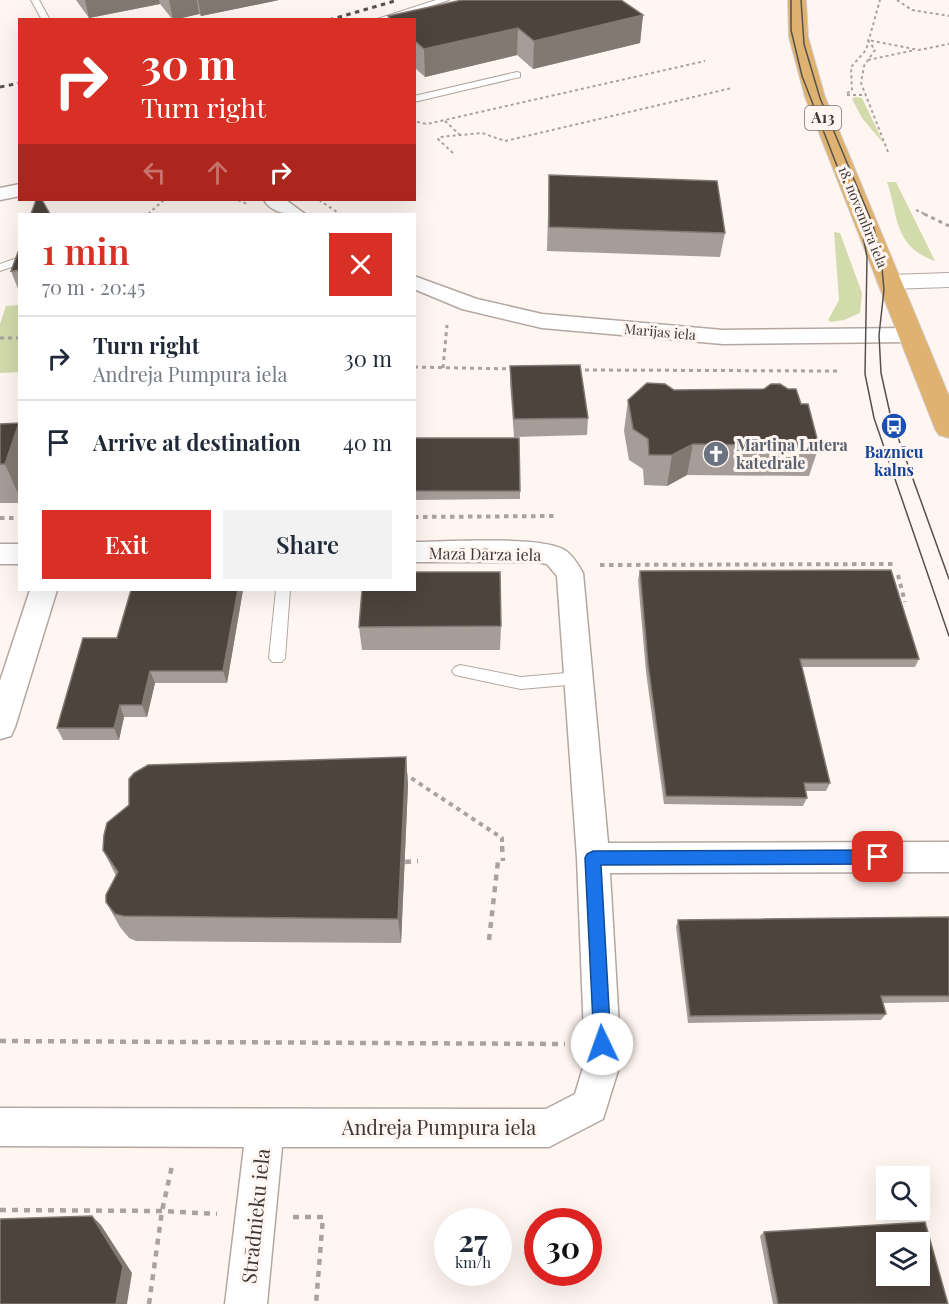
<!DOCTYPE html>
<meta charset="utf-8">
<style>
:root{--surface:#fff;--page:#f2f2f3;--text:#1f2937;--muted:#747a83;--line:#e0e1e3;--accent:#d93025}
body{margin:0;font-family:"Playfair Display",serif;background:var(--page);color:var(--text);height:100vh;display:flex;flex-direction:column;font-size:22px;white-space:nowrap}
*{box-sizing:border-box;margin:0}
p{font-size:20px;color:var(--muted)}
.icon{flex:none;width:33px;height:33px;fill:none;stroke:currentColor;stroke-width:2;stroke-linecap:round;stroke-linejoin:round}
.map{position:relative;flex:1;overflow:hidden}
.sheet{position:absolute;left:18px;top:213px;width:398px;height:378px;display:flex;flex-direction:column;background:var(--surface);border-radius:0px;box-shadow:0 6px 24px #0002}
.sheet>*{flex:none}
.hud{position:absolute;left:18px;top:18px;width:398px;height:183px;border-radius:0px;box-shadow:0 6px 24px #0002;background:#d93025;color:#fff;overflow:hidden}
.fabs{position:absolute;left:876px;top:1166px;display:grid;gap:12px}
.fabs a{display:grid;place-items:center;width:54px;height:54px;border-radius:0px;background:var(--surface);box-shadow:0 6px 24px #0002;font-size:30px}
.speed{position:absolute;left:434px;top:1208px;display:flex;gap:12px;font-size:30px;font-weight:700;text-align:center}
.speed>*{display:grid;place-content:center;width:78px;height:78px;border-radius:50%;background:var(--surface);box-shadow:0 6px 24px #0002;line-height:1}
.speed small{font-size:15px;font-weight:400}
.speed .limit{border:9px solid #d22;background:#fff;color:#111}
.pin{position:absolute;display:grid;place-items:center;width:51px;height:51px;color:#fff;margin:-26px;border-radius:12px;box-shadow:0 3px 9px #0006}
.me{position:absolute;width:66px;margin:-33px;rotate:357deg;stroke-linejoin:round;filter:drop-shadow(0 0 4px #0008)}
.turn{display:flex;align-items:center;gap:21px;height:126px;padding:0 24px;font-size:27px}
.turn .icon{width:78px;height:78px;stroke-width:2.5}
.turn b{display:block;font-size:42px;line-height:51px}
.lanes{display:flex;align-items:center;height:57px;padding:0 24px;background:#0003;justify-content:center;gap:30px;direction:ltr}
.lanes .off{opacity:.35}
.round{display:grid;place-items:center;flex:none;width:63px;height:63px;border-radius:0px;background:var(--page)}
.headline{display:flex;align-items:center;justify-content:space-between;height:102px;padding:0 24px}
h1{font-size:36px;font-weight:600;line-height:45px;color:var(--accent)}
.primary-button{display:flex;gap:12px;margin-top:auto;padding:12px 24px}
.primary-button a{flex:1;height:69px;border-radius:0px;background:var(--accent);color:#fff;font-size:24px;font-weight:600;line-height:69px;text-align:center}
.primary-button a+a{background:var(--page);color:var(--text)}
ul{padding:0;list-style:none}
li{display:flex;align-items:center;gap:18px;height:84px;padding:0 24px;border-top:2px solid var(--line)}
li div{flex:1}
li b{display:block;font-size:22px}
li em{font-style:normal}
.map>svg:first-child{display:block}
</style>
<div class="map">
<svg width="949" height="1304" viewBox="0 0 949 1304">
<rect width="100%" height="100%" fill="#fff6f2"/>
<!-- green -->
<path fill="#d2dbab" d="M 855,97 L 862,98 L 884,144 L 862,118 L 852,99 Z
M 887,182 L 896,182 L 935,261 C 893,246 899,217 887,182 Z
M 834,232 L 840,233 L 862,293 L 860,313 L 844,320 L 830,322 L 828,320 L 839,300 Z
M 19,305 L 19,372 L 0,373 L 0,324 L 6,306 Z"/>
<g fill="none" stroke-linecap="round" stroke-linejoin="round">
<!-- service casing -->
<g stroke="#b4a7a0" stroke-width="2">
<path id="service" d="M 31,0 L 39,0 L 50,20 L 42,20 Z
M 436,0 L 449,0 L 388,20 L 374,20 Z
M 517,72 L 520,73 L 520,77 L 414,102 L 414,96 Z
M 20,257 L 20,264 L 0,271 L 0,264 Z
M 276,590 L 290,590 L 285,658 L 282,662 L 272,662 L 269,658 Z
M 460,665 L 521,677 L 578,672 L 583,674 L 586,678 L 583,682 L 578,684 L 521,689 L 455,675 L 452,671 L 455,667 Z"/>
</g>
<!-- minor casing -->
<g stroke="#b4a7a0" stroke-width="3">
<path id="minor" d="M 20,184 L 20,196 L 0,200 L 0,188 Z
M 264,200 L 286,200 L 305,214 C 290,215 272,214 264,200 Z
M 414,276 L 477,299 L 542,314 L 723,330 L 911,328 L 919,330 L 922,335 L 919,340 L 911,342 L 723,344 L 542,328 L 462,309 L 414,289 Z
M 414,542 C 444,542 545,535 566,551 C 573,556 579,566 583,573 L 608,843 L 949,842 L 949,872 L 610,873 L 621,1061 L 603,1119 L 549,1147 L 282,1147 L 267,1304 L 225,1304 L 244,1147 L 0,1146 L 0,1108 L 546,1109 L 575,1094 L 585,1061 L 577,858 L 557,576 L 547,564 L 536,562 L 414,562 Z
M 0,544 L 20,544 L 20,564 L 0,564 Z
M 30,590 L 57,590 L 15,727 L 11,736 L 0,739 L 0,681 Z"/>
</g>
<!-- tertiary casing -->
<g stroke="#b4a7a0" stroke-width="2">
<path id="tertiary" d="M 949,273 L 949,287 L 889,289 L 880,287 L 877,282 L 880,277 L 889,275 Z"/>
</g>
<!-- primary casing -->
<g stroke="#d4d3d3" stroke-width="2">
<path id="primary" d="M 788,0 L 806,0 L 808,37 L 825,97 L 949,396 L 949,438 L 939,435 L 935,429 L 805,97 L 789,37 Z"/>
</g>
<!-- path-far3 -->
<path stroke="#a9a29e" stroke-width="2" stroke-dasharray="3 3" stroke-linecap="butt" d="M 897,0 L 912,10 L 949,16
M 868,60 L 915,50
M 847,93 L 852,91 L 851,67 L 866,50 L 880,0
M 847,95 L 866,95
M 445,121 L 460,135
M 417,122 L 427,124 L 705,61
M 888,152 L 861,83 L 864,66 L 875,50 L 868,40 L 919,50 L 949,44
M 453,153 L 438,139 L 440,137 L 482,133 L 505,141 L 732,88
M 238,200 L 247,204
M 319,200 L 340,214
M 916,210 L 927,215
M 148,214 L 164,200"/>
<!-- path-far2 -->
<path stroke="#a9a29e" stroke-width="3" stroke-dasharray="4 4" stroke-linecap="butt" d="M 924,214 L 949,226
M 0,338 L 20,338
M 414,367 L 513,369
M 443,368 L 447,325
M 577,370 L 837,371"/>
<!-- path-far1 -->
<path stroke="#a9a29e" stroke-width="4" stroke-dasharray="4.5 4.5" stroke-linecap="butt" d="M 414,517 L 555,516
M 0,518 L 20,518
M 600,565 L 893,564
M 898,575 L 905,602
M 403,776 L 408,776 L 502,838 L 502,847"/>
<!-- path -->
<path stroke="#a9a29e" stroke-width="4.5" stroke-dasharray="6 6" stroke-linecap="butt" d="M 502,846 L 503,861
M 405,862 L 418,861
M 489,940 L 498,861
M 0,1041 L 565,1044
M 0,1210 L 162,1211 L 217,1214
M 293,1217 L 323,1217 L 316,1304
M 149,1304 L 162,1211 L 172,1166"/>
<!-- service -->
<use href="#service" fill="#fff" fill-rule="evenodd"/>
<!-- minor -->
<use href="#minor" fill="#fff" fill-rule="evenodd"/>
<!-- tertiary -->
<use href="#tertiary" fill="#fff" fill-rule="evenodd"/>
<!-- primary -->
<use href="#primary" fill="#dfb271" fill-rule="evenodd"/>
<!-- tram -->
<path stroke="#56514d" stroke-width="1.5" d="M 791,0 L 791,30 L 802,76 L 862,230 L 867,257 L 865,374 L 874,418 L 949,636
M 801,0 L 804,44 L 820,98 L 873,225 L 881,257 L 884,290 L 879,335 L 881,373 L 891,418 L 949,579"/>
<!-- rail -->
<path stroke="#56514d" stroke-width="3" stroke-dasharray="4.5 4.5" stroke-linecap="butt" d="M 329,20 L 398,0
M 0,87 L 20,83"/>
</g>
<!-- wall -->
<path fill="#a69c98" d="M 76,0 L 279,0 L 201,16 L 199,14 L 173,20 L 160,4 L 89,18 Z
M 643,15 L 640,43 L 533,69 L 517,55 L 425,77 L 414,67 L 414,20 L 388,20 L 388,16 Z
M 549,175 L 725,233 L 720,257 L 547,251 Z
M 20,247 L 20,294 L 11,271 Z
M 510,366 L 588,418 L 587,435 L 514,437 L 510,383 Z
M 674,390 L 801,404 L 819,446 L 809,476 L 687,475 L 667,486 L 644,485 L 643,469 L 629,460 L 624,431 L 628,400 Z
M 19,423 L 20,503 L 0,503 L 0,424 Z
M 414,438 L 520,491 L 520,499 L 414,500 Z
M 640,571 L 919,659 L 915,667 L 802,667 L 830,783 L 826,791 L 805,791 L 807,798 L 803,806 L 664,804 L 646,672 L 638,580 Z
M 131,590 L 243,590 L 227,683 L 155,683 L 147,717 L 124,717 L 119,740 L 63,740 L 57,728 L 117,638 Z
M 501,626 L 500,650 L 362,650 L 359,627 Z
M 406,757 L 408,785 L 401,943 L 136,941 L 129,938 L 120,927 L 106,902 L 116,876 L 103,850 Z
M 949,917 L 949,1002 L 883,1003 L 886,1014 L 881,1020 L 688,1023 L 676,927 L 678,920 Z
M 764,1232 L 948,1304 L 773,1304 L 760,1236 Z"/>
<!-- shaded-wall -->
<path fill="#837973" d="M 85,0 L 159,0 L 160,4 L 89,18 Z
M 169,0 L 197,0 L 199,14 L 173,20 Z
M 198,0 L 279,0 L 201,16 Z
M 643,15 L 640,43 L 533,69 L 534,41 Z
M 518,28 L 517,55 L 425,77 L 424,49 Z
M 19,423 L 20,424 L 20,498 L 5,464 Z
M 693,444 L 687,475 L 667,486 L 672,455 Z
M 238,590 L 243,590 L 227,683 L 223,671 Z
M 150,671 L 155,683 L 147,717 L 142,705 Z
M 120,705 L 124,717 L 119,740 L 114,728 Z
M 406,757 L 408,785 L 401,943 L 398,919 Z
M 92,1216 L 101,1225 L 132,1273 L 127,1304 L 116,1304 Z"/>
<!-- building -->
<path fill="#4e433d" stroke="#837973" stroke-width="1.5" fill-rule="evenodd" d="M 462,0 L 621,0 L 643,15 L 534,41 L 518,28 L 424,49 L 414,40 L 414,20 L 391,20 L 388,16 Z
M 549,175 L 717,181 L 725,233 L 549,227 Z
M 36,200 L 42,200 L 50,214 L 31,214 Z
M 20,247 L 20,270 L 11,271 Z
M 580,365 L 588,418 L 514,419 L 510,366 Z
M 647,383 L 665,384 L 674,390 L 764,389 L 771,384 L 780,384 L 788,389 L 796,389 L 801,404 L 808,404 L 819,446 L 693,444 L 672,455 L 649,455 L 648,439 L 633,429 L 628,400 Z
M 19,423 L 5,464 L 0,464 L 0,424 Z
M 414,438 L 519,438 L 520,491 L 414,491 Z
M 891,570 L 919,659 L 800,659 L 830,783 L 804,783 L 807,798 L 666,796 L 648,664 L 640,571 Z
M 414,572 L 500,572 L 501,626 L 359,627 L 362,590 L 414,590 Z
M 131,590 L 238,590 L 223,671 L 150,671 L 142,705 L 120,705 L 114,728 L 57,728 L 83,638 L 117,638 Z
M 406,757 L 398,919 L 123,916 L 115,914 L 106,902 L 106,895 L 118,872 L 103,850 L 104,835 L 107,823 L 129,805 L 129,779 L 134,773 L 148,765 Z
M 949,917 L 949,996 L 881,996 L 886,1014 L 690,1016 L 678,920 Z
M 92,1216 L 123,1266 L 116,1304 L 0,1304 L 0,1219 Z
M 925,1222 L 948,1304 L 778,1304 L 764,1232 ZM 886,1242 L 920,1242 L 920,1275 L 886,1275 Z"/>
<!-- route -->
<path fill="#1a73e8" stroke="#114b97" stroke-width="1.5" d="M 878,850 L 883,852 L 886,857 L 883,862 L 878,864 L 601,865 L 611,1044 L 608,1051 L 602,1053 L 596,1051 L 594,1044 L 585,858 L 587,854 L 593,851 Z"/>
<!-- icons -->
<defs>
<g id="bus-disc" transform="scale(1.35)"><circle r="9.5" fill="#1a4fb4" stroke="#fff6f2"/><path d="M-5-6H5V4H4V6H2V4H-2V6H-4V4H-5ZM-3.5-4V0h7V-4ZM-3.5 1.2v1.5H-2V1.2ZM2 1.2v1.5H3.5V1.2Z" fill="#fff"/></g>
<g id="church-disc" transform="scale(1.35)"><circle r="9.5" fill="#6b7280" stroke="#fff6f2"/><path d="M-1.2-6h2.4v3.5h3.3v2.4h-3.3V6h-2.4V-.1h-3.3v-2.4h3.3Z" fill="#fff"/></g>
</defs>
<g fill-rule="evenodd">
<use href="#bus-disc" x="894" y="426"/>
<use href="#church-disc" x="716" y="454"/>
</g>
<g text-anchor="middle" stroke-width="6" stroke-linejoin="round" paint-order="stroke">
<!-- far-street labels -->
<g font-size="14" fill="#3d3835" stroke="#fff6f2">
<text transform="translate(863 217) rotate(68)" y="5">18. novembra iela</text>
<text transform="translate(660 332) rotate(5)" y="5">Marijas iela</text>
</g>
<!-- shield labels -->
<rect fill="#fff6f2" stroke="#77716e" stroke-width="1.5" x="805" y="106" width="36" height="24" rx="4.5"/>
<g font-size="15" font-weight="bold" fill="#3d3835">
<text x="823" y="123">A13</text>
</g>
<!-- worship labels -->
<g font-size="16" font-weight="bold" fill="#5b616d" stroke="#fff6f2" text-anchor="start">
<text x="736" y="451">Mārtiņa Lutera<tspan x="736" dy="18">katedrāle</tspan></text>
</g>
<!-- transit labels -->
<g font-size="16" font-weight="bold" fill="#164399" stroke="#fff6f2">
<text x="894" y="458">Baznīcu<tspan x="894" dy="18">kalns</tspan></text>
</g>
<!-- street labels -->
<g font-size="16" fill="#3d3835" stroke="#fff6f2">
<text transform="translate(485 554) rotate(1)" y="6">Mazā Dārza iela</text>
</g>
<!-- near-street labels -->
<g font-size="20" fill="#3d3835" stroke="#fff6f2">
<text x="439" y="1135">Andreja Pumpura iela</text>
<text transform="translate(256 1216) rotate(-84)" y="7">Strādnieku iela</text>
</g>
</g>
</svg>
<div class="fabs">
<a><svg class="icon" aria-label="search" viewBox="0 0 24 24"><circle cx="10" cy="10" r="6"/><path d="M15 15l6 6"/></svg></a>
<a><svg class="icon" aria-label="layers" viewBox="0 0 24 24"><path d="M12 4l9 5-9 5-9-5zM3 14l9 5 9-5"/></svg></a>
</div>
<div class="speed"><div>27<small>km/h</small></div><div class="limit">30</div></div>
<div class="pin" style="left:878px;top:857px;background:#d93025"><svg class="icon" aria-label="arrive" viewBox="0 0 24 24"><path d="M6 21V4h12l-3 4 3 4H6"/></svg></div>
<svg class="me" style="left:602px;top:1044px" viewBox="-20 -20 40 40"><circle r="19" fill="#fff"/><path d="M0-13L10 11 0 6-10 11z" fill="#1a73e8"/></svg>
<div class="hud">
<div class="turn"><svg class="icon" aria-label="right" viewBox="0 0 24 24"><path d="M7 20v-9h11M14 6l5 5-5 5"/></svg><div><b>30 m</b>Turn right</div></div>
<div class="lanes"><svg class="icon off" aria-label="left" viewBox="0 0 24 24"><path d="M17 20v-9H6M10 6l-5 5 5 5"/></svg><svg class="icon off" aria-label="ahead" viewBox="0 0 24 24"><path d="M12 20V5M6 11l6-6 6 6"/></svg><svg class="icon" aria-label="right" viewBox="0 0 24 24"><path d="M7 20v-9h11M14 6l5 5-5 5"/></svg></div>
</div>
<section class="sheet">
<div class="headline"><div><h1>1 min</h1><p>70 m · 20:45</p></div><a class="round" style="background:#d93025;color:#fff"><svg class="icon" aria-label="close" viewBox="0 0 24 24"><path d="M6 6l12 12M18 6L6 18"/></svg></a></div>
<ul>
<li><svg class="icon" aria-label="right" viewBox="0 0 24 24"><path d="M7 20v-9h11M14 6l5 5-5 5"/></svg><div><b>Turn right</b><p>Andreja Pumpura iela</p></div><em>30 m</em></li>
<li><svg class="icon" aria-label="arrive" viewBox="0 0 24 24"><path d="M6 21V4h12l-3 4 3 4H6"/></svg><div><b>Arrive at destination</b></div><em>40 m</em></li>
</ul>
<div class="primary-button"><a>Exit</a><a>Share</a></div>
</section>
</div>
